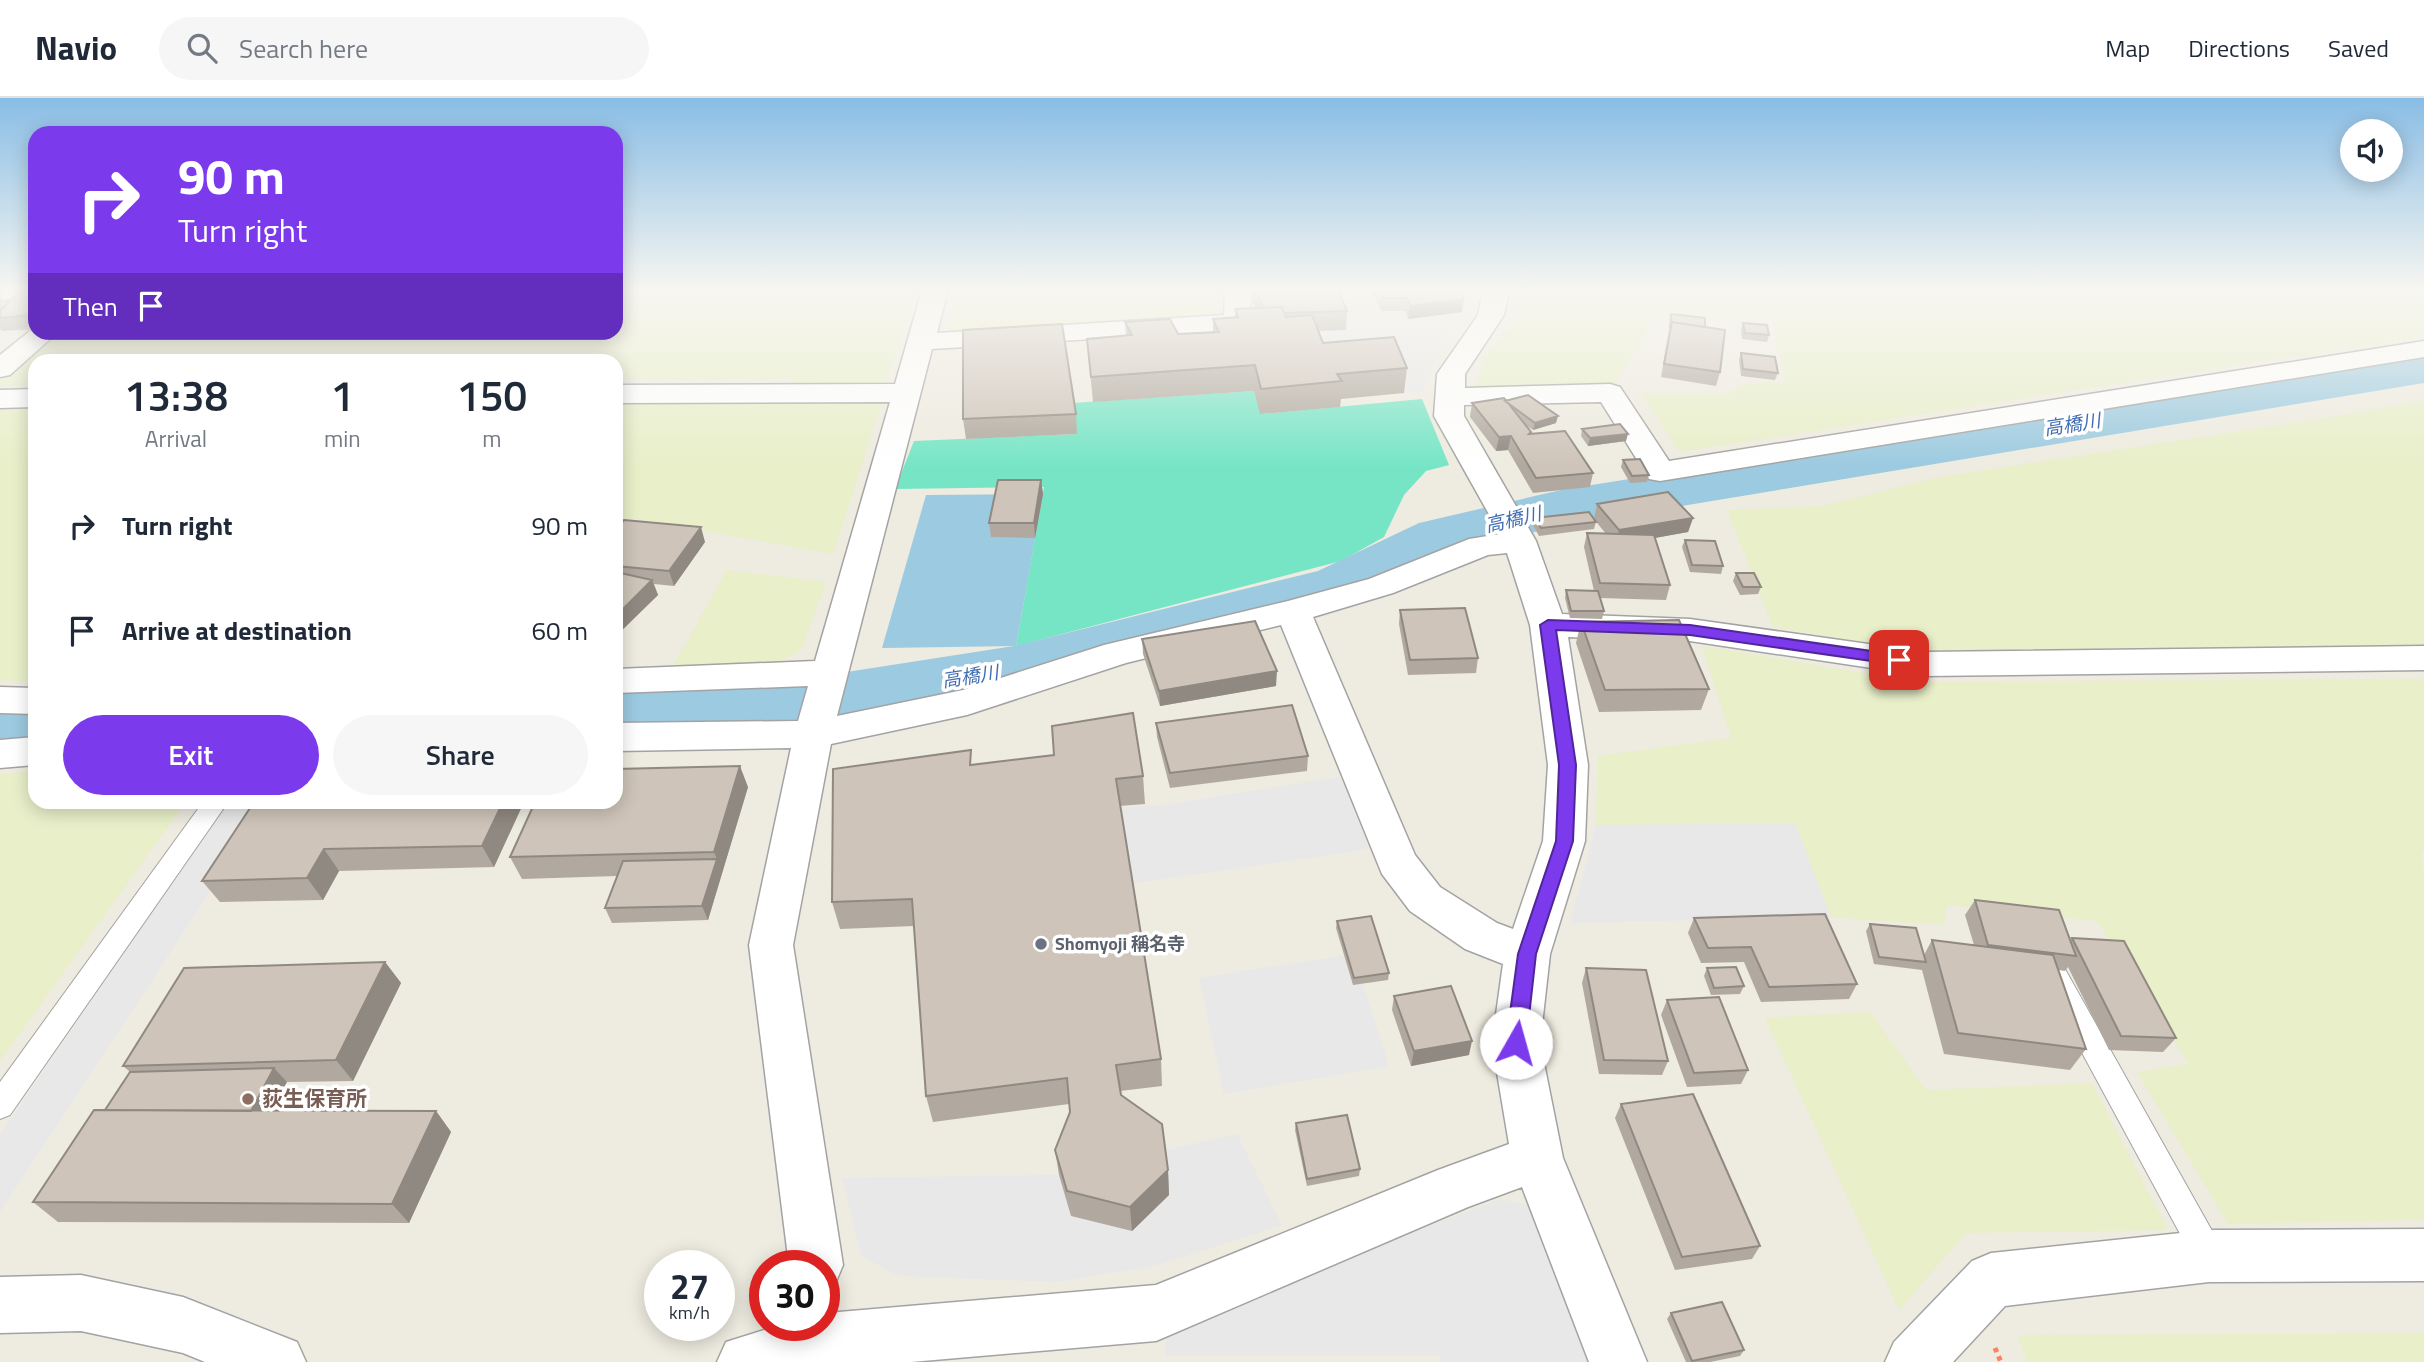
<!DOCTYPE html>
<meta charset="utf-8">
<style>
:root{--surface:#fff;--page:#f6f6f7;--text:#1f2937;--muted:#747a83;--line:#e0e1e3;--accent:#7c3aed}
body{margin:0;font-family:"Titillium Web","Noto Sans JP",sans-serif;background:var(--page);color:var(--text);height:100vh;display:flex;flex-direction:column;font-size:26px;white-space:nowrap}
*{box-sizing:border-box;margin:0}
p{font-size:23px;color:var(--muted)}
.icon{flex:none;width:38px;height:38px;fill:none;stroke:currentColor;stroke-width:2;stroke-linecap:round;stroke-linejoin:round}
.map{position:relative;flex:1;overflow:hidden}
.drawer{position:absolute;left:28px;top:256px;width:595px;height:455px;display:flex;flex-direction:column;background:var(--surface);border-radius:21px;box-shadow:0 4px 18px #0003}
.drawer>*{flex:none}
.top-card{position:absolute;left:28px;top:28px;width:595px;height:214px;border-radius:21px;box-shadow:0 4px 18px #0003;background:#7c3aed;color:#fff;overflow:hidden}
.controls{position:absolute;left:2340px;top:21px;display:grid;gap:14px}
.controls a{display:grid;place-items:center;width:63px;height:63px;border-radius:50%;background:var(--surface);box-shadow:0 4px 18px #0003;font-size:35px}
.speed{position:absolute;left:644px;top:1152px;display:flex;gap:14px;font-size:35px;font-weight:700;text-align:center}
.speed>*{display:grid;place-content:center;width:91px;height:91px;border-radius:50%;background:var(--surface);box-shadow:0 4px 18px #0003;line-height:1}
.speed small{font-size:18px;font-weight:400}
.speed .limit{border:10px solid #d22;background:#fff;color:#111}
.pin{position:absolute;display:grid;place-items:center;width:60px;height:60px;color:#fff;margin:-30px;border-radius:14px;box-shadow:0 4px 10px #0006}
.me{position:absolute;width:77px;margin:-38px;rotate:7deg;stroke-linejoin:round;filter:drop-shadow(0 0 5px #0008)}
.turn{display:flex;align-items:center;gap:24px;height:147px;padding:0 35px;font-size:32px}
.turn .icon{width:91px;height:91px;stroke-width:2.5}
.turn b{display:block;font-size:49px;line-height:60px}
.then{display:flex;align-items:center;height:66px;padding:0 35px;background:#0003;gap:14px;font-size:26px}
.eta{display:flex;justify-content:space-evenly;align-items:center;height:119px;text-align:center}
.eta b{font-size:42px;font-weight:600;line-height:49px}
.button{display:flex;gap:14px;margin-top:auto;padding:14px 35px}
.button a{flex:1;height:80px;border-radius:42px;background:var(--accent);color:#fff;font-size:28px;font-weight:600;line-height:80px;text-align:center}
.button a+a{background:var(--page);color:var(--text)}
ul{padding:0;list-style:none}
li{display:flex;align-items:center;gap:21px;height:105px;padding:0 35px}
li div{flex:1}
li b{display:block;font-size:26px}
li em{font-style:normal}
header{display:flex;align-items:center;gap:42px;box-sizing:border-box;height:98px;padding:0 35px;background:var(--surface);border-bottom:2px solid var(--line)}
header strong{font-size:33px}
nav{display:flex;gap:38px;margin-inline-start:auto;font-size:24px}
.search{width:490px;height:63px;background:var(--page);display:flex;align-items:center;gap:18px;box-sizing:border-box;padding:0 24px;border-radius:38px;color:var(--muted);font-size:26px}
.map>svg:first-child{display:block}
</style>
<header>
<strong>Navio</strong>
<div class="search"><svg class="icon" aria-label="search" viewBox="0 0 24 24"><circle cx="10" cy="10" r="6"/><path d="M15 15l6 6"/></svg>Search here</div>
<nav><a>Map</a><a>Directions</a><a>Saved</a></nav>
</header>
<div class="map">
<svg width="2424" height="1264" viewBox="0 0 2424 1264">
<rect width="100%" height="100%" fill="#eeebe0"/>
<!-- farmland -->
<path fill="#e8efc9" d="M 616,192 L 916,192 L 886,286 L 796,287 L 787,281 L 616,282 L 616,262 L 35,262 L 35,288 L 0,288 L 0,281 L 57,235 L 616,234 Z
M 959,192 L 1230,192 L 1228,219 L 946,236 Z
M 1512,192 L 2424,192 L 2424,238 L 1680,354 L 1641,295 L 1727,296 L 1745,285 L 1786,283 L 1771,221 L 1654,217 L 1614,288 L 1475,292 L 1484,260 L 1520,214 Z
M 883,301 L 833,456 L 630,420 L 616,435 L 616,304 Z
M 2424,302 L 2424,547 L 1915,553 L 1773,529 L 1727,412 L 1824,408 L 1935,380 L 2349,316 Z
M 0,310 L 35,310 L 35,584 L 0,582 Z
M 727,472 L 826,484 L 802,551 L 781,564 L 673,568 Z
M 1702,548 L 1917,584 L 2424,581 L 2424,752 L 2421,755 L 2424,786 L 2424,1122 L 2228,1126 L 2137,974 L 2189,966 L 2097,823 L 1946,807 L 1944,827 L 1831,819 L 1795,726 L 1596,727 L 1598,658 L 1731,640 Z
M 35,673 L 35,704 L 186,704 L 0,963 L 0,676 Z
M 1870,914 L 1926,992 L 2092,985 L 2168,1132 L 1966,1135 L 1899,1212 L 1765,920 Z
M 2424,1235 L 2424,1264 L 2028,1264 L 2017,1237 Z"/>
<!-- pitch -->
<path fill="#76e5c6" d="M 1254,293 L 1261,316 L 1422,301 L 1449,367 L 1426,373 L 1404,397 L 1384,439 L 1341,463 L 1016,548 L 1044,389 L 895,391 L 914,343 L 1077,336 L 1072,305 Z"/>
<!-- parking -->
<path fill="#e8e8e8" d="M 1329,192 L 1472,192 L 1472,195 L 1441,251 L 1424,292 L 1404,295 L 1391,264 L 1281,234 Z
M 1340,679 L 1369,751 L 1130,786 L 1118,709 L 1156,708 Z
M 227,704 L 269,704 L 0,1114 L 0,1037 Z
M 1795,725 L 1831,819 L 1570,825 L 1596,727 Z
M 1353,856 L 1389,968 L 1224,996 L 1199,880 Z
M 1237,1036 L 1282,1127 L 1155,1168 L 1057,1184 L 899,1178 L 861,1158 L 842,1080 L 1059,1077 Z
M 1500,1101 L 1539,1110 L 1588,1264 L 1442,1264 L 1440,1258 L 1166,1258 L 1166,1228 Z"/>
<!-- water -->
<path fill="#9ccae0" d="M 1043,396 L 1016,548 L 882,550 L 926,397 Z"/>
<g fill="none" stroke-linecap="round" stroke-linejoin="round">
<!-- river -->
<path fill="#9ccae0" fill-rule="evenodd" d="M 2424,253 L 2424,285 L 1561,428 L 1462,451 L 1363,501 L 1014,594 L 763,635 L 616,639 L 616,591 L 763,587 L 1014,548 L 1318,473 L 1419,425 L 1561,392 Z
M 35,604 L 35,654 L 0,655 L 0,605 Z"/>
<!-- service casing -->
<g stroke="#a3a3a3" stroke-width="2">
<path id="service" d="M 203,704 L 228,704 L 10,1017 L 0,1021 L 0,984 Z
M 2055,868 L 2065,871 L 2220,1147 L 2225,1158 L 2220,1169 L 2209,1174 L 2198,1169 L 2041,879 L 2045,871 Z"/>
</g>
<!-- minor casing -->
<g stroke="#a3a3a3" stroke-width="3">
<path id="minor" d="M 2,192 L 35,192 L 35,206 L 2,202 Z
M 922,192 L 948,192 L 937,235 L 1224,217 L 1225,192 L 1251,192 L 1250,224 L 1246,230 L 1237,232 L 932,251 L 837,618 L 963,592 L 1104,547 L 1288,503 L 1369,481 L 1469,441 L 1500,436 L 1434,318 L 1437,276 L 1478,217 L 1483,192 L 1509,192 L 1504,217 L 1465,276 L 1465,290 L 1610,286 L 1620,289 L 1669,363 L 2424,243 L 2424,259 L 1660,383 L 1649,381 L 1601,304 L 1464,307 L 1464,318 L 1536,443 L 1562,516 L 1690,521 L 1925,554 L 2424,548 L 2424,572 L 1925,578 L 1690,543 L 1568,539 L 1588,667 L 1585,743 L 1550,856 L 1540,945 L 1563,1060 L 1647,1264 L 1589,1264 L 1522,1089 L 1468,1109 L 1156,1243 L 911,1264 L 717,1264 L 726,1244 L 780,1227 L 824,1227 L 824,1215 L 827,1215 L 1156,1187 L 1438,1072 L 1509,1046 L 1492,945 L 1503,866 L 1465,851 L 1410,813 L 1382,776 L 1281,527 L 1126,565 L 967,617 L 831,646 L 793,847 L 843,1167 L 835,1186 L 824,1190 L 824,1167 L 789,1167 L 749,847 L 791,650 L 616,653 L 616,625 L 798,623 L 808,588 L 616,595 L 616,571 L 815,563 L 890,304 L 616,305 L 616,287 L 895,286 ZM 1507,455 L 1530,527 L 1548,667 L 1543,743 L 1513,831 L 1497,825 L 1440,789 L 1415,757 L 1313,519 L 1393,495 L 1488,457 Z
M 35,229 L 35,234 L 58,234 L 10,277 L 0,279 L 0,257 Z
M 35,291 L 35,309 L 0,310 L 0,292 Z
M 0,589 L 35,590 L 35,616 L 0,615 Z
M 35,639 L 35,667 L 0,670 L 0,642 Z
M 2424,1131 L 2424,1183 L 2209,1184 L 2005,1208 L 1953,1264 L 1885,1264 L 1894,1244 L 1972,1163 L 1991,1155 L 2209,1132 Z
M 81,1177 L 183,1199 L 297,1244 L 306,1264 L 205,1264 L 183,1255 L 81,1233 L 0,1235 L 0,1179 Z"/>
</g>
<!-- path -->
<path stroke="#ff8160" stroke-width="5" stroke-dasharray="4.5 4.5" stroke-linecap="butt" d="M 1995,1250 L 2001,1264"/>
<!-- service -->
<use href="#service" fill="#fff" fill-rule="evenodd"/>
<!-- minor -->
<use href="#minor" fill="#fff" fill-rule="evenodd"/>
</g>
<!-- wall -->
<path fill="#b1a99f" d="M 1249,192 L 1338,192 L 1347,213 L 1346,232 L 1318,233 L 1323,245 L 1407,270 L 1404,295 L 1341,301 L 1340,309 L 1260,316 L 1254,293 L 1093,304 L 1087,241 L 1126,237 L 1125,224 L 1178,236 L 1213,234 L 1213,221 L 1235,220 L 1235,211 L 1255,210 Z
M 1370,192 L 1458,192 L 1462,214 L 1408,221 L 1406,213 L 1382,213 Z
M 35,194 L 35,231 L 2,233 L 0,231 L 0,203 L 10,202 Z
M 1671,216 L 1705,229 L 1720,274 L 1716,288 L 1661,279 L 1668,238 Z
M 1743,225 L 1769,237 L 1767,244 L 1742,241 L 1741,232 Z
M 1741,255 L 1778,275 L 1775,282 L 1741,278 L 1739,262 Z
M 1506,303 L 1556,325 L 1533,332 L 1523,325 L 1531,336 L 1593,375 L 1590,389 L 1533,395 L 1508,352 L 1496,353 L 1470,319 L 1472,305 Z
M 1076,316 L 1077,336 L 966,341 L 963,321 Z
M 1582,331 L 1626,343 L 1588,348 L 1581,338 Z
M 1623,362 L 1649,377 L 1647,384 L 1630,385 L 1621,369 Z
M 1041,382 L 1043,396 L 1035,440 L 991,439 L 989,425 Z
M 1597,406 L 1693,420 L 1688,434 L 1655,440 L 1670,487 L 1666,502 L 1600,500 L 1604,513 L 1602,521 L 1570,520 L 1565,500 L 1566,492 L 1594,493 L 1584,449 L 1587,435 L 1606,436 L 1594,421 Z
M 1534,420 L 1596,424 L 1594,431 L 1539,438 L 1533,427 Z
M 616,431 L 705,444 L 674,488 L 654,486 L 658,497 L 616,538 Z
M 1685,442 L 1723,468 L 1721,476 L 1690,474 L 1682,449 Z
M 1736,475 L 1761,489 L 1758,496 L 1740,497 L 1733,483 Z
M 1400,512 L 1478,560 L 1476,575 L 1408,577 L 1399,526 Z
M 1581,524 L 1709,591 L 1701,612 L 1599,614 L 1576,545 Z
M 1142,541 L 1276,588 L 1160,608 L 1143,556 Z
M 1156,625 L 1308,658 L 1307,673 L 1170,690 L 1157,639 Z
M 973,667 L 1143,678 L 1145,706 L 1120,708 L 1161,961 L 1162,988 L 1120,993 L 1121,997 L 1168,1072 L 1169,1097 L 1132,1133 L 1071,1118 L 1059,1077 L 1055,1052 L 1070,1014 L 1069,1006 L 933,1024 L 926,998 L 914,828 L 840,831 L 832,804 Z
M 748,689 L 708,822 L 612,825 L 605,810 L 617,778 L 522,781 L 510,759 Z
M 254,704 L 524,704 L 494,769 L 339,773 L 323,802 L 220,804 L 202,783 Z
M 1975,802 L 2070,842 L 2072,840 L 2176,940 L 2163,954 L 2109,952 L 2068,869 L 2065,873 L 2058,872 L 2086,951 L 2070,972 L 1944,956 L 1922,872 L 1874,866 L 1866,833 L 1870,826 L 1924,857 L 1932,842 L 1974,847 L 1965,817 Z
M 1694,820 L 1857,886 L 1849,901 L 1761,904 L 1744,864 L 1701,865 L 1688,835 Z
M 1337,823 L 1389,875 L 1388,882 L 1353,887 L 1336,830 Z
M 385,864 L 401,885 L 353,983 L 286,984 L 271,1013 L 436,1013 L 451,1034 L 409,1125 L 58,1124 L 33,1104 L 105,1012 L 130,974 L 123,968 Z
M 1586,870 L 1668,963 L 1662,977 L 1599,976 L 1582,885 Z
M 1707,870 L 1744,888 L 1740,896 L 1711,897 L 1704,878 Z
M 1394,898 L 1469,957 L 1411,968 L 1392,912 Z
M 1667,902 L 1748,972 L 1741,986 L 1687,989 L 1661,917 Z
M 1621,1006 L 1760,1148 L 1752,1161 L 1675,1172 L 1615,1020 Z
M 1296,1025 L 1360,1071 L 1359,1078 L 1307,1088 L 1295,1032 Z
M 1671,1215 L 1744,1252 L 1740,1258 L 1710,1264 L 1686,1264 L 1667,1221 Z"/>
<!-- shaded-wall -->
<path fill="#908982" d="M 1464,201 L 1462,214 L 1408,221 L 1410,208 Z
M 35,213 L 35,223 L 31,217 Z
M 1558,318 L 1556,325 L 1533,332 L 1535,325 Z
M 1628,336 L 1626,343 L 1588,348 L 1590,340 Z
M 1511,338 L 1508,352 L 1496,353 L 1499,339 Z
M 1041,382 L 1043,396 L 1035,440 L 1034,425 Z
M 1693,420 L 1688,434 L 1615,447 L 1619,432 Z
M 701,429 L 705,444 L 674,488 L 669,473 Z
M 652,482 L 658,497 L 616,538 L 616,518 Z
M 1277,573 L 1276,588 L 1160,608 L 1159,593 Z
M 740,668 L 748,689 L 708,822 L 702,808 L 717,761 L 714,754 Z
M 503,704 L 524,704 L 494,769 L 482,748 Z
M 324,751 L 339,773 L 323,802 L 307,780 Z
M 385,864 L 401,885 L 353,983 L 336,962 Z
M 1472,943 L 1469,957 L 1411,968 L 1414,953 Z
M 274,970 L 287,984 L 263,1029 L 250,1015 Z
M 436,1013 L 451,1034 L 409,1125 L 392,1106 Z
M 1168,1072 L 1169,1097 L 1132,1133 L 1130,1109 Z"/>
<!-- building -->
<path fill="#cec4b9" stroke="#908982" stroke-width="2" d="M 1256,192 L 1338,192 L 1347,213 L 1284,215 L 1282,209 L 1263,210 Z
M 1379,192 L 1458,192 L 1464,201 L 1410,208 L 1407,200 L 1383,200 Z
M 35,194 L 35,213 L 31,217 L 0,220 L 0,213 L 18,195 Z
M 10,202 L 0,213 L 0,203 Z
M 1282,209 L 1286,219 L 1312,217 L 1323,245 L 1394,239 L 1407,270 L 1337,276 L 1342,283 L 1261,291 L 1255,267 L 1091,279 L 1087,241 L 1132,237 L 1125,224 L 1170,221 L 1178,236 L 1219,234 L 1213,221 L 1238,219 L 1235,211 Z
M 1671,216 L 1705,220 L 1705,229 L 1672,224 L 1670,231 Z
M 1672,224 L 1725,232 L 1720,274 L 1664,266 Z
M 1743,225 L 1767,227 L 1769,237 L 1745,235 Z
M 1062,226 L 1076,316 L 963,321 L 963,232 Z
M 1741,255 L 1775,259 L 1778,275 L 1743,271 Z
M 1528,297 L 1558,318 L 1535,325 L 1505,303 Z
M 1504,300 L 1531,334 L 1529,336 L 1565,333 L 1593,375 L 1536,380 L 1511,338 L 1499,339 L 1472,305 Z
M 1620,326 L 1628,336 L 1590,340 L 1582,331 Z
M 1640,361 L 1649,377 L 1632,378 L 1623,362 Z
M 998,382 L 1041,382 L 1034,425 L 989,425 Z
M 1668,394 L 1693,420 L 1619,432 L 1597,406 Z
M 1589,414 L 1596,424 L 1541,430 L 1534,420 Z
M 624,422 L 701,429 L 669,473 L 616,468 L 616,431 Z
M 1587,435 L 1654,437 L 1670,487 L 1600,485 Z
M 1685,442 L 1715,443 L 1723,468 L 1692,467 Z
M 616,474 L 652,482 L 616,518 Z
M 1736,475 L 1754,475 L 1761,489 L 1743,489 Z
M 1566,492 L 1598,493 L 1604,513 L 1571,513 Z
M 1465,510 L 1478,560 L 1410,562 L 1400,512 Z
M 1679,522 L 1709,591 L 1605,592 L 1581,524 Z
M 1255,523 L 1277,573 L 1159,593 L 1142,541 Z
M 1292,607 L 1308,658 L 1170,675 L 1156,625 Z
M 1133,615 L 1143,678 L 1116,681 L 1161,961 L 1116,967 L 1121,997 L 1162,1026 L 1168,1072 L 1130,1109 L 1067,1093 L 1055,1052 L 1070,1014 L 1067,980 L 926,998 L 912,801 L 832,804 L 833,671 L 971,652 L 970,667 L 1054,657 L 1052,628 Z
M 740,668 L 714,754 L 510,759 L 535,704 L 616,704 L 616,671 Z
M 254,704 L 503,704 L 482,748 L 324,751 L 307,780 L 202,783 Z
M 717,761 L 702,808 L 605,810 L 623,763 Z
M 1975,802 L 2059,812 L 2076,858 L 1988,847 Z
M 1825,816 L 1857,886 L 1769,889 L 1751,849 L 1708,850 L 1694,820 Z
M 1371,818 L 1389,875 L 1354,880 L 1337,823 Z
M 1870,826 L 1916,830 L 1926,864 L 1879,859 Z
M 2072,840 L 2124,843 L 2176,940 L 2121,938 Z
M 1932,842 L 2053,857 L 2086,951 L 1958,935 Z
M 385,864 L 336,962 L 123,968 L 184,870 Z
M 1736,869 L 1744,888 L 1714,890 L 1707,870 Z
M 1586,870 L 1646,872 L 1668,963 L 1604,962 Z
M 1451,888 L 1472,943 L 1414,953 L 1394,898 Z
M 1719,899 L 1748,972 L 1694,975 L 1667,902 Z
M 274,970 L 251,1013 L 105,1012 L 130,974 Z
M 1693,996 L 1760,1148 L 1682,1159 L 1621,1006 Z
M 94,1012 L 436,1013 L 392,1106 L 33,1104 Z
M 1347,1017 L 1360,1071 L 1307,1081 L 1296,1025 Z
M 1722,1204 L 1744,1252 L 1692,1263 L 1671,1215 Z"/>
<!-- sky -->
<linearGradient id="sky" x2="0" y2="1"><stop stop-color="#89bde5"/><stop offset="0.52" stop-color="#f7f6f1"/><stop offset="1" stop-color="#f7f6f1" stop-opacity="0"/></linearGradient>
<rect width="2424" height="369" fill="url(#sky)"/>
<!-- route -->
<path fill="#7c3aed" stroke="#51269a" stroke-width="2" d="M 1548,522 L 1690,527 L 1899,557 L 1906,562 L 1899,567 L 1690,537 L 1556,532 L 1576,667 L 1573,743 L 1536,856 L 1526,945 L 1523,951 L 1516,953 L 1509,951 L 1506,945 L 1518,856 L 1556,743 L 1559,667 L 1540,527 Z"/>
<!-- markers -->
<circle fill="#6b7280" stroke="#fff" stroke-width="2.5" cx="1041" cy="846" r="7"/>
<circle fill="#8d6e63" stroke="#fff" stroke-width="2.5" cx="248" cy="1001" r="7"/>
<g text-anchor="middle" stroke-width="7" stroke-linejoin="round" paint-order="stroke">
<!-- worship labels -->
<g font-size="18" font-weight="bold" fill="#5b616d" stroke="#fff" text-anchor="start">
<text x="1055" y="852">Shomyoji 稱名寺</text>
</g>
<!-- water labels -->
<g font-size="19" font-style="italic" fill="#416eb3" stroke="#fff">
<text transform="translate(2072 326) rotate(-9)" y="7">高橋川</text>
<text transform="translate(1513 421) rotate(-13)" y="7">高橋川</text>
<text transform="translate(970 578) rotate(-9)" y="7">高橋川</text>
</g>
<!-- near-education labels -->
<g font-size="21" font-weight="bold" fill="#785e54" stroke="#fff" text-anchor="start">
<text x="262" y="1008">荻生保育所</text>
</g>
</g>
</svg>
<div class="controls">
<a><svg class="icon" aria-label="sound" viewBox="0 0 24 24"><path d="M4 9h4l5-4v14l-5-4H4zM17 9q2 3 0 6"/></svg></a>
</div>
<div class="speed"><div>27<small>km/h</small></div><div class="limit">30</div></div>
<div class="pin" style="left:1899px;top:562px;background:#d93025"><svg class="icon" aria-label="arrive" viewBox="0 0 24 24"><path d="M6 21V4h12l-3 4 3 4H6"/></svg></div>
<svg class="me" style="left:1516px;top:945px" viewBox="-20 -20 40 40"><circle r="19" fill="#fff"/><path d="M0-13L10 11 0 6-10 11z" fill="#7c3aed"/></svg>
<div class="top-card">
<div class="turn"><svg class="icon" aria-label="right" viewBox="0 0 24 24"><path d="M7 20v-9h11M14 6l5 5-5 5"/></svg><div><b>90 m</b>Turn right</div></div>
<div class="then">Then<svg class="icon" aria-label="arrive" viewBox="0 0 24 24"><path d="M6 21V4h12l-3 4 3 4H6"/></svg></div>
</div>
<section class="drawer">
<div class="eta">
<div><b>13:38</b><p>Arrival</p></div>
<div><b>1</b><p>min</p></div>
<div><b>150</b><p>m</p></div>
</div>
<ul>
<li><svg class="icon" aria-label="right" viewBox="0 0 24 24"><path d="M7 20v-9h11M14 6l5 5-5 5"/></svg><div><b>Turn right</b></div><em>90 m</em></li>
<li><svg class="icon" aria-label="arrive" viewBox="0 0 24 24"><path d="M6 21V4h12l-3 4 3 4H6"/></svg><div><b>Arrive at destination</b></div><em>60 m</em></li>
</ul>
<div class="button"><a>Exit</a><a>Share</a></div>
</section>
</div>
